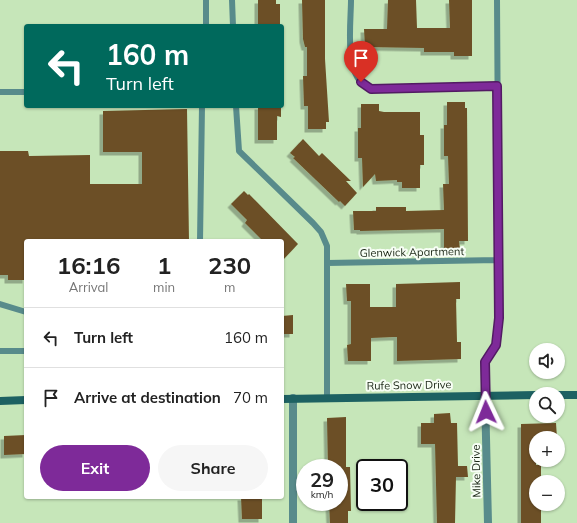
<!DOCTYPE html>
<meta charset="utf-8">
<style>
:root{--surface:#fff;--page:#f6f6f6;--text:#222;--muted:#767676;--line:#e0e0e0;--accent:#7e2a99}
body{margin:0;font-family:Mulish,sans-serif;background:var(--page);color:var(--text);height:100vh;display:flex;flex-direction:column;font-size:15px;white-space:nowrap}
*{box-sizing:border-box;margin:0}
p{font-size:13px;color:var(--muted)}
.icon{flex:none;width:22px;height:22px;fill:none;stroke:currentColor;stroke-width:2;stroke-linecap:round;stroke-linejoin:round}
.map{position:relative;flex:1;overflow:hidden}
.sheet{position:absolute;left:24px;top:239px;width:260px;height:260px;display:flex;flex-direction:column;background:var(--surface);border-radius:4px;box-shadow:0 1px 3px #0004}
.sheet>*{flex:none}
.hud{position:absolute;left:24px;top:24px;width:260px;height:84px;border-radius:4px;box-shadow:0 1px 3px #0004;background:#00695c;color:#fff;overflow:hidden}
.controls{position:absolute;left:529px;top:343px;display:grid;gap:8px}
.controls a{display:grid;place-items:center;width:36px;height:36px;border-radius:50%;background:var(--surface);box-shadow:0 1px 3px #0004;font-size:20px}
.speed{position:absolute;left:296px;top:459px;display:flex;gap:8px;font-size:20px;font-weight:700;text-align:center}
.speed>*{display:grid;place-content:center;width:52px;height:52px;border-radius:50%;background:var(--surface);box-shadow:0 1px 3px #0004;line-height:1}
.speed small{font-size:10px;font-weight:400}
.speed .limit{border:2px solid #111;border-radius:6px;background:#fff;color:#111}
.pin{position:absolute;display:grid;place-items:center;width:34px;height:34px;color:#fff;margin:-41px -17px;border-radius:50% 50% 50% 0;rotate:-45deg;box-shadow:0 0 4px #0007}
.pin .icon{rotate:45deg}
.me{position:absolute;width:44px;margin:-22px;rotate:358deg;stroke-linejoin:round;filter:drop-shadow(0 0 3px #0008)}
.turn{display:flex;align-items:center;gap:14px;height:84px;padding:0 16px;font-size:18px}
.turn .icon{width:52px;height:52px;stroke-width:2.5}
.turn b{display:block;font-size:28px;line-height:34px}
.eta{display:flex;justify-content:space-evenly;align-items:center;height:68px;text-align:center}
.eta b{font-size:24px;font-weight:700;line-height:28px}
.primary-button{display:flex;gap:8px;margin-top:auto;padding:8px 16px}
.primary-button a{flex:1;height:46px;border-radius:24px;background:var(--accent);color:#fff;font-size:16px;font-weight:700;line-height:46px;text-align:center}
.primary-button a+a{background:var(--page);color:var(--text)}
ul{padding:0;list-style:none}
li{display:flex;align-items:center;gap:12px;height:60px;padding:0 16px;border-top:1px solid var(--line)}
li div{flex:1}
li b{display:block;font-size:15px}
li em{font-style:normal}
.map>svg:first-child{display:block}
</style>
<div class="map">
<svg width="577" height="523" viewBox="0 0 577 523">
<defs>
<filter id="shadow"><feDropShadow dx="-3.5" dy="3.5" stdDeviation="0" flood-color="#0004"/></filter>
</defs>
<rect width="100%" height="100%" fill="#c6e6b9"/>
<!-- building -->
<path fill="#6c5025" filter="url(#shadow)" d="M 258,0 L 276,0 L 276,4 L 280,4 L 280,26 L 258,26 Z
M 302,0 L 325,0 L 325,59 L 329,122 L 326,122 L 326,129 L 308,129 L 308,106 L 304,106 L 303,76 L 307,76 L 307,47 L 305,47 L 303,39 Z
M 388,0 L 416,0 L 417,28 L 450,28 L 449,0 L 472,0 L 472,56 L 454,56 L 454,52 L 424,52 L 424,48 L 365,47 L 364,29 L 387,29 Z
M 447,102 L 465,102 L 465,108 L 467,108 L 468,241 L 459,241 L 460,249 L 444,249 L 444,229 L 360,231 L 360,230 L 354,230 L 353,211 L 376,211 L 376,207 L 406,207 L 406,211 L 444,210 L 443,184 L 449,184 L 448,156 L 444,156 L 444,125 L 447,125 Z
M 361,104 L 379,104 L 379,111 L 384,112 L 420,112 L 420,135 L 424,135 L 424,165 L 420,165 L 420,188 L 402,188 L 402,182 L 397,182 L 397,180 L 376,181 L 375,174 L 363,187 L 362,158 L 358,158 L 358,128 L 361,128 Z
M 258,106 L 281,106 L 281,117 L 277,116 L 277,140 L 258,140 Z
M 187,109 L 189,241 L 26,241 L 26,280 L 8,280 L 8,275 L 0,275 L 0,151 L 28,151 L 29,156 L 90,155 L 90,184 L 142,184 L 142,152 L 103,152 L 103,111 Z
M 303,139 L 319,156 L 322,153 L 351,181 L 346,181 L 357,193 L 345,206 L 340,201 L 339,202 L 293,158 L 295,157 L 290,153 Z
M 244,191 L 248,195 L 249,194 L 298,244 L 282,261 L 282,241 L 263,241 L 245,223 L 247,220 L 231,204 Z
M 460,282 L 460,299 L 456,299 L 457,342 L 461,342 L 461,359 L 397,361 L 397,337 L 393,337 L 371,338 L 371,361 L 348,361 L 347,345 L 351,344 L 351,301 L 347,301 L 346,284 L 370,284 L 370,307 L 396,307 L 396,284 Z
M 293,315 L 293,334 L 282,334 L 282,316 Z
M 450,413 L 451,423 L 457,423 L 458,466 L 467,466 L 468,477 L 456,477 L 455,523 L 437,523 L 435,444 L 421,444 L 421,423 L 434,423 L 434,414 Z
M 346,417 L 346,467 L 350,467 L 351,511 L 348,511 L 348,523 L 330,523 L 329,502 L 339,502 L 339,468 L 328,468 L 327,418 Z
M 556,423 L 557,438 L 536,438 L 536,465 L 541,465 L 541,482 L 536,482 L 536,504 L 541,504 L 541,523 L 521,523 L 521,424 Z
M 26,435 L 26,454 L 4,455 L 4,436 Z
M 241,497 L 262,497 L 262,519 L 242,519 Z"/>
<g fill="none" stroke-linecap="round" stroke-linejoin="round">
<!-- service -->
<path stroke="#588b8b" stroke-width="6" d="M 232,0 L 233,26
M 351,0 C 351,21 345,66 361,82 C 363,85 368,87 371,89 L 497,86
M 206,26 L 206,0
M 0,92 L 26,92
M 236,106 L 239,151 L 313,223 L 321,232 L 327,246 L 327,398
M 200,241 L 202,106
M 327,263 L 498,260
M 0,304 L 26,312
M 0,351 L 26,351
M 485,395 L 485,362 L 496,345 L 499,318 L 497,0"/>
<!-- minor -->
<path stroke="#588b8b" stroke-width="8" d="M 485,395 L 488,523
M 293,523 L 293,398"/>
<!-- secondary -->
<path stroke="#1d6162" stroke-width="8" d="M 558,395 L 577,395
M 282,399 L 536,395
M 0,401 L 26,400"/>
</g>
<g fill="none" stroke-linecap="round" stroke-linejoin="round">
<!-- route casing -->
<g stroke="#521b63" stroke-width="10">
<path id="route" d="M 361,82 L 371,89 L 497,86 L 499,318 L 496,345 L 485,362 L 486,412"/>
</g>
<!-- route -->
<use href="#route" stroke="#7e2a99" stroke-width="7"/>
</g>
<g text-anchor="middle" stroke-width="4" stroke-linejoin="round" paint-order="stroke">
<!-- street labels -->
<g font-size="11" fill="#1a2615" stroke="#f7fef5">
<text transform="translate(412 252) rotate(-1)" y="4">Glenwick Apartment</text>
<text transform="translate(409 385) rotate(-1)" y="4">Rufe Snow Drive</text>
<text transform="translate(476 471) rotate(-91)" y="4">Mike Drive</text>
</g>
</g>
</svg>
<div class="controls">
<a><svg class="icon" aria-label="sound" viewBox="0 0 24 24"><path d="M4 9h4l5-4v14l-5-4H4zM17 9q2 3 0 6"/></svg></a>
<a><svg class="icon" aria-label="search" viewBox="0 0 24 24"><circle cx="10" cy="10" r="6"/><path d="M15 15l6 6"/></svg></a>
<a>+</a>
<a>−</a>
</div>
<div class="speed"><div>29<small>km/h</small></div><div class="limit">30</div></div>
<div class="pin" style="left:361px;top:82px;background:#d93025"><svg class="icon" aria-label="arrive" viewBox="0 0 24 24"><path d="M6 21V4h12l-3 4 3 4H6"/></svg></div>
<svg class="me" style="left:486px;top:412px" viewBox="-20 -20 40 40"><path d="M0-17L14 15 0 8-14 15z" fill="#7e2a99" stroke="#fff" stroke-width="4"/></svg>
<div class="hud">
<div class="turn"><svg class="icon" aria-label="left" viewBox="0 0 24 24"><path d="M17 20v-9H6M10 6l-5 5 5 5"/></svg><div><b>160 m</b>Turn left</div></div>
</div>
<section class="sheet">
<div class="eta">
<div><b>16:16</b><p>Arrival</p></div>
<div><b>1</b><p>min</p></div>
<div><b>230</b><p>m</p></div>
</div>
<ul>
<li><svg class="icon" aria-label="left" viewBox="0 0 24 24"><path d="M17 20v-9H6M10 6l-5 5 5 5"/></svg><div><b>Turn left</b></div><em>160 m</em></li>
<li><svg class="icon" aria-label="arrive" viewBox="0 0 24 24"><path d="M6 21V4h12l-3 4 3 4H6"/></svg><div><b>Arrive at destination</b></div><em>70 m</em></li>
</ul>
<div class="primary-button"><a>Exit</a><a>Share</a></div>
</section>
</div>
